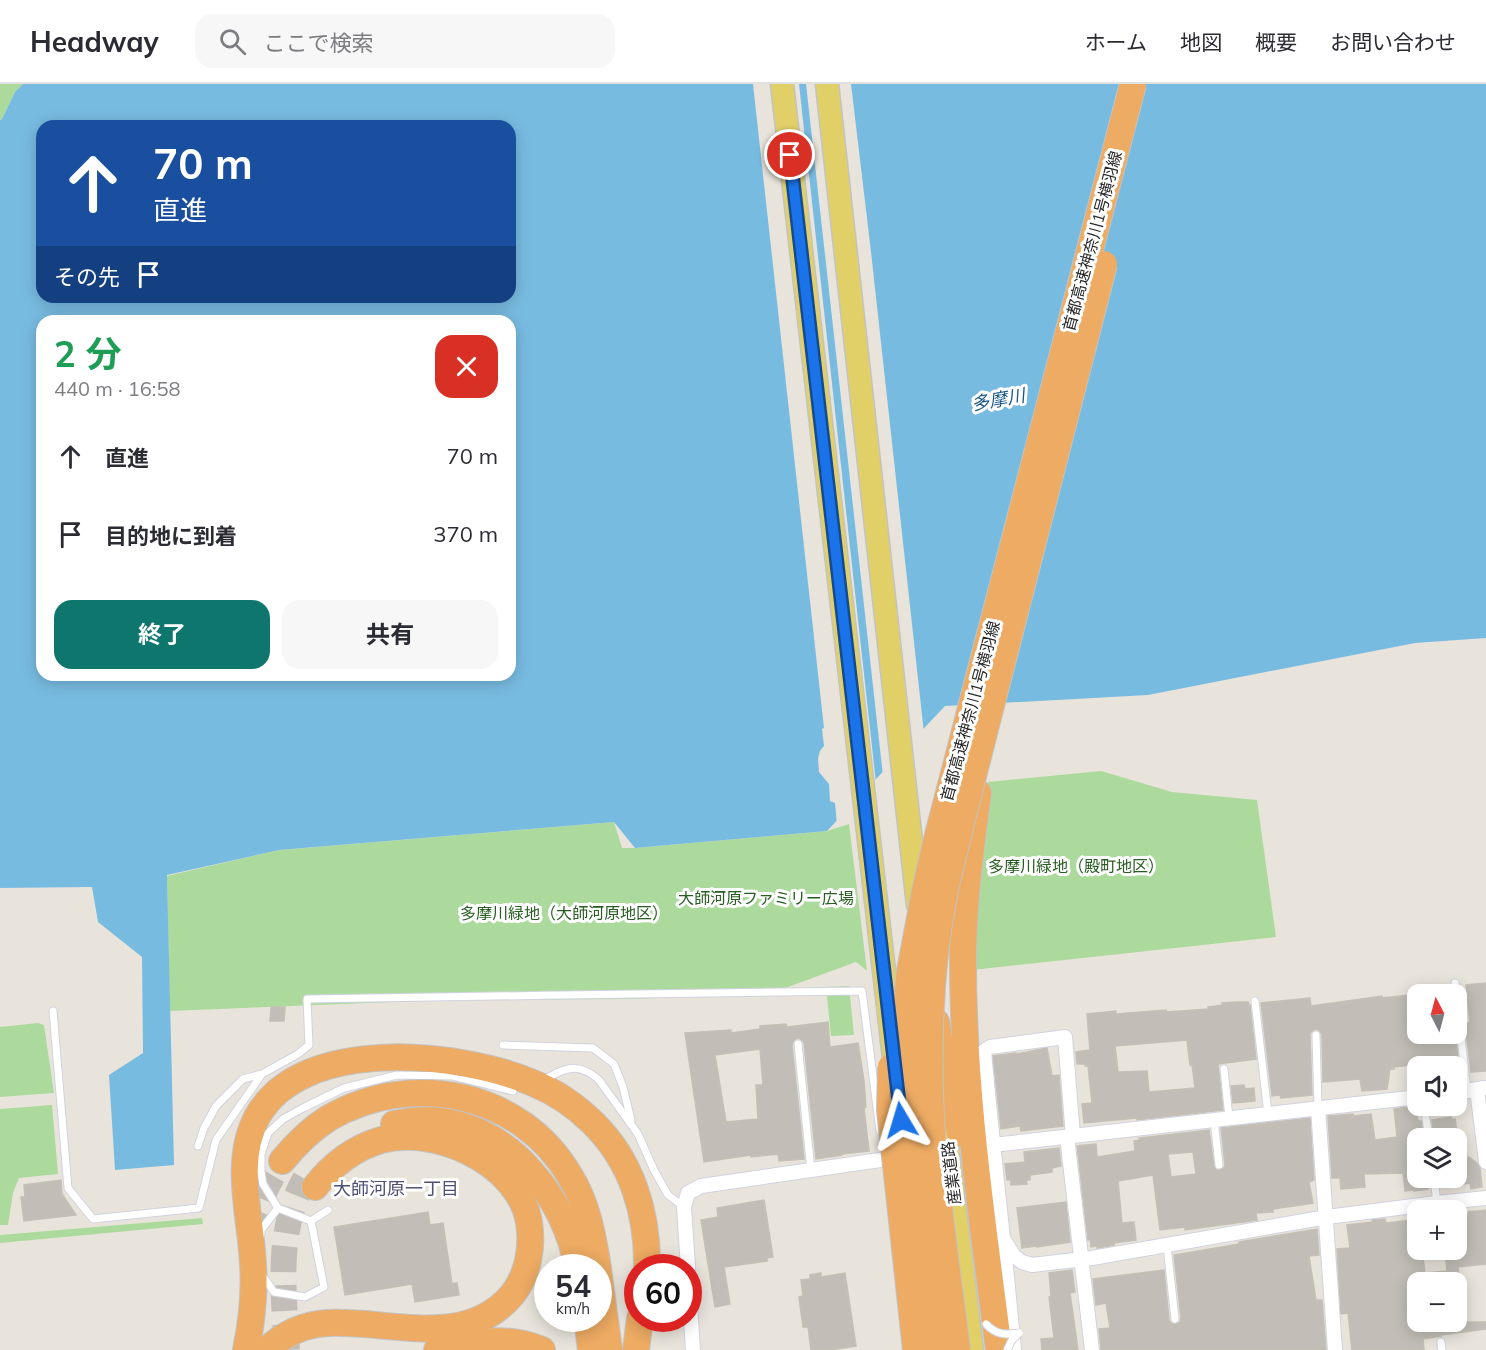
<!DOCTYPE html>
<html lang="ja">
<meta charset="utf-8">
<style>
:root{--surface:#fff;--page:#f7f7f7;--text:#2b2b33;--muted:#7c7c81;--line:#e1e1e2;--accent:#0f766e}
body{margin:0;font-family:Mulish,"Noto Sans JP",sans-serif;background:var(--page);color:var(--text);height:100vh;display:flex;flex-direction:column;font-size:22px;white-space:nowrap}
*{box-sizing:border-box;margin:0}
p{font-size:20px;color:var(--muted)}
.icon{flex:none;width:33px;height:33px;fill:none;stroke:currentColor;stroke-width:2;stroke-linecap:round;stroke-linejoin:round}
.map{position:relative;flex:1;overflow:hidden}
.sheet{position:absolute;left:36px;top:231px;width:480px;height:366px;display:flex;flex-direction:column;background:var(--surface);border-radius:18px;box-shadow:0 3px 15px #0003}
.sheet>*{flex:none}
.hud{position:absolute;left:36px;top:36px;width:480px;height:183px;border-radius:18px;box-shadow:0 3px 15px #0003;background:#1a4fa0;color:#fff;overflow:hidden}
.needle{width:39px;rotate:354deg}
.controls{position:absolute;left:1407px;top:900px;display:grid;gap:12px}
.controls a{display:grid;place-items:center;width:60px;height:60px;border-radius:12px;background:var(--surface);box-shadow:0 3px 15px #0003;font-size:30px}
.speed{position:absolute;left:534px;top:1170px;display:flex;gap:12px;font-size:30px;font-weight:700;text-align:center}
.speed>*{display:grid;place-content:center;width:78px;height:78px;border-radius:50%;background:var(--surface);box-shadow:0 3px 15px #0003;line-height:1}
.speed small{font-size:15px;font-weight:400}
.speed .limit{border:9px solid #d22;background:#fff;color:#111}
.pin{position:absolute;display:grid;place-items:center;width:51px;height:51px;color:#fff;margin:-26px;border:3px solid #fff;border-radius:50%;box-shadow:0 2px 6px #0007}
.me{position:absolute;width:66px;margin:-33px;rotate:353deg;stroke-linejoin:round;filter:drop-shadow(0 0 4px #0008)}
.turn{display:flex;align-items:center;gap:21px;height:126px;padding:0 18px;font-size:27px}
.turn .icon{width:78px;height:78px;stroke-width:2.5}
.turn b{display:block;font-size:42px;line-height:51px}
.then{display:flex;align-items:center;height:57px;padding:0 18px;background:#0003;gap:12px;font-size:22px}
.round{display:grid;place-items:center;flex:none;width:63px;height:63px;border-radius:18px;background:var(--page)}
.head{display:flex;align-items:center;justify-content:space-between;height:102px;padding:0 18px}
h1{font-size:36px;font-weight:700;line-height:45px;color:#1e9e55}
.primary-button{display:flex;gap:12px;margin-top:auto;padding:12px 18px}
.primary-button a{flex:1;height:69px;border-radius:18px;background:var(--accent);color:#fff;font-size:24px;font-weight:700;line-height:69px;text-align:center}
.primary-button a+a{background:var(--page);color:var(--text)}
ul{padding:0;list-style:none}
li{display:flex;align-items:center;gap:18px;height:78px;padding:0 18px}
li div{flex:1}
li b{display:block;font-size:22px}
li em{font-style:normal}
header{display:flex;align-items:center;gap:36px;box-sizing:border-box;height:84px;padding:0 30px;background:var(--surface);border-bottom:2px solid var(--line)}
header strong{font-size:28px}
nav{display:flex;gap:33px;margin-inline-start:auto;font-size:21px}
.search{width:420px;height:54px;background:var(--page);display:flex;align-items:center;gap:15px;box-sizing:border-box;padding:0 21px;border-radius:18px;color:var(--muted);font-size:22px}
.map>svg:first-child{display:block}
</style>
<header>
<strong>Headway</strong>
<div class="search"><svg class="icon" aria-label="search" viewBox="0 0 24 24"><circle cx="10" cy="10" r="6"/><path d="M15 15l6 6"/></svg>ここで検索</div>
<nav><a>ホーム</a><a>地図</a><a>概要</a><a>お問い合わせ</a></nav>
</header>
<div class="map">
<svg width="1486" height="1266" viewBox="0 0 1486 1266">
<rect width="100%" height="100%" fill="#e9e4db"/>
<!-- green -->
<path fill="#acda9d" d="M 0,0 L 23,0 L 15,8 L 2,35 L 0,36 Z
M 1101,687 L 1172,708 L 1257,716 L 1276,853 L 963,887 L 988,698 Z
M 614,738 L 622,764 L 635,764 L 827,747 L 849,740 L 867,887 L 856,878 L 769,910 L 631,915 L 443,916 L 170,927 L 167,792 L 279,766 Z
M 849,902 L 854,951 L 831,952 L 826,903 Z
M 38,939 L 44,941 L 54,1009 L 0,1013 L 0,943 Z
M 52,1021 L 58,1090 L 19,1094 L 13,1109 L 8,1141 L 0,1141 L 0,1025 Z
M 202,1134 L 203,1140 L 0,1159 L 0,1151 Z"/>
<!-- water -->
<path fill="#78bbe1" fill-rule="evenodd" d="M 23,0 L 1486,0 L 1486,554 L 1415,559 L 1148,611 L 945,622 L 827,747 L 635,764 L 614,738 L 279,766 L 167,791 L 174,1081 L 115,1086 L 109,991 L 143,969 L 142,873 L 98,838 L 92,803 L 0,804 L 0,36 L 2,35 L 15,8 ZM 42,42 L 510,42 L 510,213 L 42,213 ZM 42,237 L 510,237 L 510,591 L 42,591 Z"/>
<!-- pier -->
<path fill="#e9e4db" d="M 753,0 L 799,0 L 876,699 L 837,741 L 835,719 L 830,717 L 829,700 L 819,688 L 818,674 L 820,667 L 824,662 L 822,645 L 824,644 Z
M 806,0 L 851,0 L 871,168 L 924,649 L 883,692 Z"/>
<!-- building -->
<path fill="#c2beb7" stroke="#c4c0b5" stroke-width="1.5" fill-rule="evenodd" d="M 1486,899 L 1486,987 L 1471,988 L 1465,939 L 1470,939 L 1466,901 Z
M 1418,910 L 1418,950 L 1455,950 L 1459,982 L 1420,982 L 1419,980 L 1394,983 L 1394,985 L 1390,985 L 1387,1005 L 1362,1007 L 1360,995 L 1323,998 L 1322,951 L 1319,946 L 1315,945 L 1311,948 L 1310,951 L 1312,1011 L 1281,1014 L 1280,1011 L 1272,1012 L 1261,919 L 1310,914 L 1311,922 L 1382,912 L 1382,914 Z
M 1237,918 L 1248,918 L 1249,921 L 1250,921 L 1256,975 L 1218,980 L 1223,1026 L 1137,1036 L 1137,1034 L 1084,1039 L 1082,1020 L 1092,1019 L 1088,982 L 1085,982 L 1085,980 L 1077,980 L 1076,968 L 1090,966 L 1087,930 L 1116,927 L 1116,930 L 1166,926 L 1166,928 L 1209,925 L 1208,923 L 1222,921 L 1222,919 ZM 1187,956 L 1190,981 L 1192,981 L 1195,1004 L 1149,1008 L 1147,987 L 1118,988 L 1115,962 Z
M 271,923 L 285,923 L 284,937 L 270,937 Z
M 828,938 L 830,963 L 858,959 L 864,997 L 866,1023 L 864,1024 L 869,1067 L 842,1070 L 842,1071 L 816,1075 L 804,959 L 802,956 L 798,954 L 794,956 L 792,961 L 804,1075 L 779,1077 L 778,1070 L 751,1073 L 751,1071 L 704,1078 L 685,949 L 731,946 L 731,949 L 760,945 L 760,942 L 786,940 L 787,943 ZM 760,965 L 763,1001 L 756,1001 L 758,1035 L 726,1038 L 715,971 Z
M 1047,964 L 1052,992 L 1059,991 L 1063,1042 L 1021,1047 L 1020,1042 L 1001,1045 L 993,972 L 1016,969 L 1017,970 Z
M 1244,1001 L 1245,1005 L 1254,1004 L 1255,1017 L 1233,1019 L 1231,1002 Z
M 1416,1022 L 1418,1037 L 1421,1037 L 1423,1054 L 1418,1054 L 1418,1094 L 1427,1094 L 1428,1105 L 1414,1107 L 1414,1106 L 1405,1107 L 1403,1089 L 1364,1090 L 1365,1103 L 1341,1105 L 1340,1094 L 1332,1094 L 1328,1032 L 1353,1030 L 1353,1032 L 1371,1030 L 1375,1056 L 1397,1053 L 1394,1025 Z
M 1451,1033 L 1452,1036 L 1455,1035 L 1458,1054 L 1434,1054 L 1432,1036 Z
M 1310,1034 L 1314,1096 L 1309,1098 L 1313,1119 L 1273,1125 L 1273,1128 L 1256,1129 L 1257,1136 L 1185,1146 L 1185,1143 L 1160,1146 L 1153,1091 L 1118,1097 L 1122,1139 L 1134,1138 L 1136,1156 L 1114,1159 L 1114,1161 L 1097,1164 L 1097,1162 L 1091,1163 L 1090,1155 L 1088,1156 L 1077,1062 L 1096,1060 L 1097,1073 L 1135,1067 L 1134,1057 L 1140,1056 L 1139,1054 L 1209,1046 L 1214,1082 L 1216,1086 L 1220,1086 L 1224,1084 L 1225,1081 L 1221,1044 ZM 1193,1068 L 1196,1090 L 1171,1093 L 1168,1070 Z
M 1059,1064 L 1061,1082 L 1052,1084 L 1052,1088 L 1030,1091 L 1030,1096 L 1026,1096 L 1027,1100 L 1011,1101 L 1011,1096 L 1007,1096 L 1005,1080 L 1025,1078 L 1024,1068 Z
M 1469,1073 L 1477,1079 L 1480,1084 L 1482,1103 L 1471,1105 L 1470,1099 L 1458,1101 L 1456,1074 Z
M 61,1096 L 62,1110 L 76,1131 L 24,1137 L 21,1113 L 25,1113 L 24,1101 Z
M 764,1116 L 773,1173 L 767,1174 L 767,1177 L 724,1183 L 730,1220 L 715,1223 L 701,1136 L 718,1133 L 717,1124 Z
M 1066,1118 L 1070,1158 L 1037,1163 L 1036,1162 L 1022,1164 L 1017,1124 Z
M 1486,1126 L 1486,1180 L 1458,1183 L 1460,1198 L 1418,1198 L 1418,1238 L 1486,1238 L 1486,1245 L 1441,1251 L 1441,1252 L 1423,1255 L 1424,1266 L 1352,1266 L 1348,1229 L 1341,1230 L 1337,1165 L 1350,1164 L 1347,1141 L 1373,1138 L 1372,1136 L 1385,1135 L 1386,1139 L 1412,1136 L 1412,1140 L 1414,1140 L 1418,1167 L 1422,1167 L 1425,1189 L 1447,1187 L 1445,1166 L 1456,1166 L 1456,1133 L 1468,1131 L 1468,1128 Z
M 428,1128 L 430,1141 L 443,1139 L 452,1200 L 457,1199 L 459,1211 L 415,1218 L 412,1200 L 345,1211 L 334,1143 Z
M 1317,1145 L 1319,1171 L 1309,1172 L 1316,1216 L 1322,1216 L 1326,1266 L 1101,1266 L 1099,1245 L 1110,1244 L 1106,1219 L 1096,1221 L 1093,1195 L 1164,1186 L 1169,1236 L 1172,1240 L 1176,1240 L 1180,1238 L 1181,1234 L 1174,1171 L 1239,1160 L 1239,1158 Z
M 1072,1186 L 1075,1208 L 1070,1209 L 1078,1266 L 1042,1266 L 1041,1255 L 1054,1254 L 1049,1213 L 1051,1213 L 1049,1189 Z
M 821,1189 L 821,1193 L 845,1189 L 856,1262 L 830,1266 L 811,1266 L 808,1243 L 803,1243 L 799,1213 L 803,1212 L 801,1196 L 810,1195 L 810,1191 Z"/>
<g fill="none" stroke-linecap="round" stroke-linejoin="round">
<!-- highway-tunnel -->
<path stroke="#c2beb7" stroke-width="26" stroke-dasharray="26 13" stroke-linecap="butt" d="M 250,1152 C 256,1124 266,1100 282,1077
M 287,1266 C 284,1208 275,1148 305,1095"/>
<!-- lane casing -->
<g stroke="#d1d2e0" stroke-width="9">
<path id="lane" d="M 1455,899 L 1467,1007
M 1255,917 L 1268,1030
M 53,927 L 68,1104 L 93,1135 L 199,1124 L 216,1056 L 262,990 L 298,970 L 309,961 L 307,915 C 492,913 677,908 862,907 L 880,1047
M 1316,951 L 1318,1024
M 798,960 L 811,1086
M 503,961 L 593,964 L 614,980 L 623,1003 L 631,1036
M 1224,985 L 1229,1034
M 549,993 C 569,982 581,980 599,996 L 638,1050 L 654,1086 L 668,1111 L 684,1123
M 1424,1022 L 1429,1054
M 1214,1036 L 1219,1081
M 198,1062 L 204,1044 L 216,1022 L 243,995 L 262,990
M 1434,1094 L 1437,1119
M 311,1137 L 328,1126
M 261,1151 L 261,1146 L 278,1124
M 1167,1162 L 1175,1235
M 263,1192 L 274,1208 L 305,1213 L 324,1203 L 311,1137 L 278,1124 L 263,1100 L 261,1088 L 261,1070 L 268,1049 L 283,1035 L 303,1024 L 344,1004 L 397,991 L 453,992 L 513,1007
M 1441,1258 L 1442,1266"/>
</g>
<!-- street casing -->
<g stroke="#d1d2e0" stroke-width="16">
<path id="street" d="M 1477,1005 L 1486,1078
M 1456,1009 L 1484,1004
M 1318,1024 L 1335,1266
M 1067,1053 L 1092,1266
M 993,1061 L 1418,1013
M 1004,1156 L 1014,1172 L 1022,1178 L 1032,1181 L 1092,1174 L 1327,1133 L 1437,1119 L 1486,1114
M 688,1184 L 684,1123 L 688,1109 L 701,1102 L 887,1075 L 897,1065
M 688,1192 L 693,1266
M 1014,1266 C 1005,1166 993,1067 984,967 L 990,963 L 1065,953 L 1073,1052"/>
</g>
<!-- primary casing -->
<g stroke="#c3c3c3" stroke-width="25">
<path id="primary" d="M 782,0 L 897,1000
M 827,0 L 918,821
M 941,1012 L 972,1266"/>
</g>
<!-- highway casing -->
<g stroke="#c3c3c3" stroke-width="28">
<path id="highway" d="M 978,709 C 971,761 964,814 963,867 C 962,1001 982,1134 999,1266
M 936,938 L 944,982 L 960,1049
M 394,1040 C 409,1037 425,1035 440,1037 C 514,1047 564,1114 578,1184
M 282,1077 C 296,1060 311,1045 329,1034 C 412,986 521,1008 570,1092 C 587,1119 593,1152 598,1184
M 598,1185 L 609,1266
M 587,1234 L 591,1266
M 246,1266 C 252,1237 255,1210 253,1180 C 251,1133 233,1078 257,1033 C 302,951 461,968 533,999 C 555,1008 576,1022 593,1039 C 632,1077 648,1130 647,1184
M 267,1266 C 283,1250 305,1240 328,1239 C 390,1236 465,1266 512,1211 C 528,1191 533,1164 529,1138 C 519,1079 435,1041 381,1056 C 354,1064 332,1081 315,1103
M 437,1266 C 472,1258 508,1251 542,1266
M 636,1266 L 640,1234"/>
</g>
<!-- lane -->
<use href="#lane" stroke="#fff" stroke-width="7"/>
<!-- street -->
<use href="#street" stroke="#fff" stroke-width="14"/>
<!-- primary -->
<use href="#primary" stroke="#e1d068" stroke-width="22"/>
<!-- highway -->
<use href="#highway" stroke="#edab63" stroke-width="26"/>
<!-- lane-bridge casing -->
<g stroke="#d1d2e0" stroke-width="9" stroke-linecap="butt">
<path id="lane-bridge" d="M 986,1240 C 996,1251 1005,1251 1019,1249
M 1007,1266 L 1012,1256 L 1019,1249"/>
</g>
<!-- highway-bridge casing -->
<g stroke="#c3c3c3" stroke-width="28" stroke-linecap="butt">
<path id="highway-bridge" d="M 891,983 L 890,1026 L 916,1266
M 937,1266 L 912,1059 L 906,978 L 907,917 L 910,887 L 925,807 L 938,751 L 1133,0
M 957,1266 C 944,1161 926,1053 930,947 C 931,902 935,856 944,811 C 949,786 956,761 962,735 L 1104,180"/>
</g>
<!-- lane-bridge -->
<use href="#lane-bridge" stroke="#fff" stroke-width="7"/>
<!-- highway-bridge -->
<use href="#highway-bridge" stroke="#edab63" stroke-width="26"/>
</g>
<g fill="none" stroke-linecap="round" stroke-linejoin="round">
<!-- route casing -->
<g stroke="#114b97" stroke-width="15">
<path id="route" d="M 790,71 L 901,1036"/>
</g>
<!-- route -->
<use href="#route" stroke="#1a73e8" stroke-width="10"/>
</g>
<g text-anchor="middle" stroke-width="6" stroke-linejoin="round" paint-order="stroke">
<!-- street labels -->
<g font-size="16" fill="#282828" stroke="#fff">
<text transform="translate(1092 157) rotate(-75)" y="6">首都高速神奈川1号横羽線</text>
<text transform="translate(970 627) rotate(-75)" y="6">首都高速神奈川1号横羽線</text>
<text transform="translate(951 1089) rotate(-97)" y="6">産業道路</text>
</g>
<!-- park labels -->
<g font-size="16" fill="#275d21" stroke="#fff">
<text x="1076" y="788">多摩川緑地（殿町地区）</text>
<text x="766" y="820">大師河原ファミリー広場</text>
<text x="564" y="835">多摩川緑地（大師河原地区）</text>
</g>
<!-- water labels -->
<g font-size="18" font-style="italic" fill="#1b5989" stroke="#fff">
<text transform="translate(998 316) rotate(-10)" y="6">多摩川</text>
</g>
<!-- neighbourhood labels -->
<g font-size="18" fill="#4e5174" stroke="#fff">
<text x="396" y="1111">大師河原一丁目</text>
</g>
</g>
</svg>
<div class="controls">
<a><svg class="needle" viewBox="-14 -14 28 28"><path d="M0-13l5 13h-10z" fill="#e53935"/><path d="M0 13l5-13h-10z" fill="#7c7c81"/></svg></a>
<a><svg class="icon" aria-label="sound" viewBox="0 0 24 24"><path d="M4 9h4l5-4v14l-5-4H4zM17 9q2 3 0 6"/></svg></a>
<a><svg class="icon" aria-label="layers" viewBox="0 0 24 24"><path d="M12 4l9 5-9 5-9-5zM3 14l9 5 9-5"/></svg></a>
<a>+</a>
<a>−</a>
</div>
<div class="speed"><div>54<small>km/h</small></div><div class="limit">60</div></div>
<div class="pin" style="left:790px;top:71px;background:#d93025"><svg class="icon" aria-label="arrive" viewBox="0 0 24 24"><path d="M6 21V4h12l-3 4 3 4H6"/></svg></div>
<svg class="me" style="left:901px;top:1036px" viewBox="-20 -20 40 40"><path d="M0-17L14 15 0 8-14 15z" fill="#1a73e8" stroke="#fff" stroke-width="4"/></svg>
<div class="hud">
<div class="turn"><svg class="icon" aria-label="ahead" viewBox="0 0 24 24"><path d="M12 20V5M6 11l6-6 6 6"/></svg><div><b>70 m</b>直進</div></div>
<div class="then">その先<svg class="icon" aria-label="arrive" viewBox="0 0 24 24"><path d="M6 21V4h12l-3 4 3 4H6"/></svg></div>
</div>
<section class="sheet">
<div class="head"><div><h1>2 分</h1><p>440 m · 16:58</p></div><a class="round" style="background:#d93025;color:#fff"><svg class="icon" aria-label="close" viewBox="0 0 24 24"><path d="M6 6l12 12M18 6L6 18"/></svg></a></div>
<ul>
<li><svg class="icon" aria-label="ahead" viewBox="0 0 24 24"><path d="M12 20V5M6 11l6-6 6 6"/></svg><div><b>直進</b></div><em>70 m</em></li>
<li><svg class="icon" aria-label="arrive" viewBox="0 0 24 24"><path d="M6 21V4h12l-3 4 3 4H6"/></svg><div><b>目的地に到着</b></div><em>370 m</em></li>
</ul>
<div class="primary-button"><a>終了</a><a>共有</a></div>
</section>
</div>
